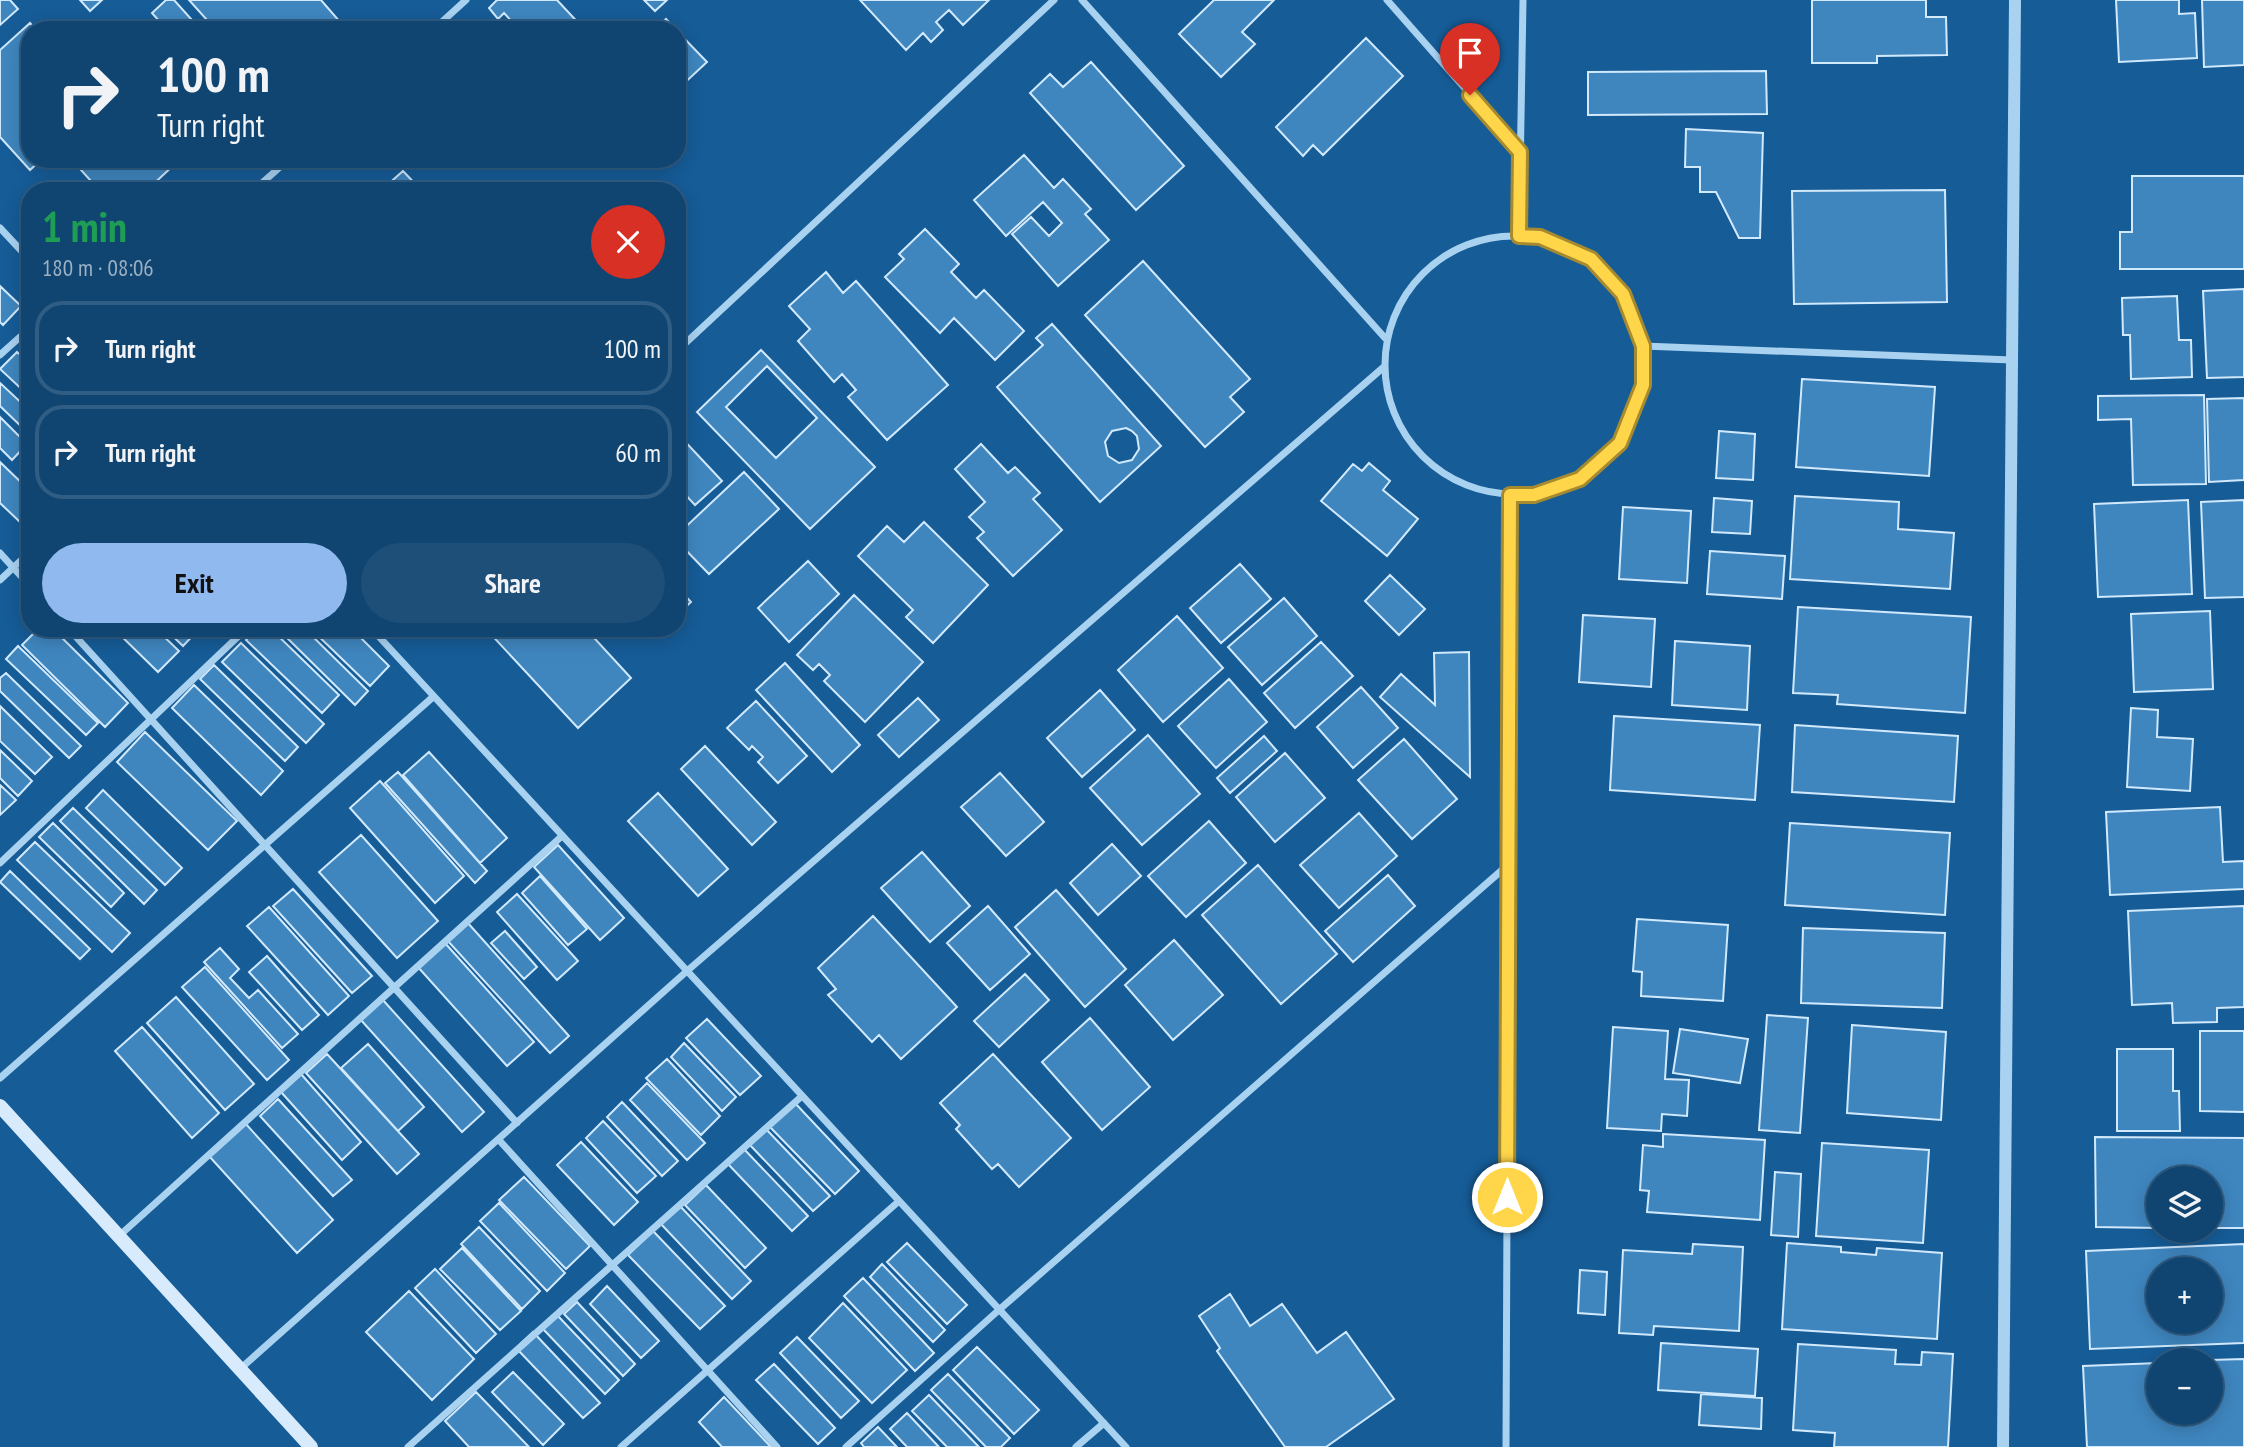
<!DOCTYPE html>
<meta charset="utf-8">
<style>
:root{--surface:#104571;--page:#1e4f79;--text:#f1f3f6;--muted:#9cb1c3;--line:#305d84;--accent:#90b9f0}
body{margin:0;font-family:"PT Sans Narrow",sans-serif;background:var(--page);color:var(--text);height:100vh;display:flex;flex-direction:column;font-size:26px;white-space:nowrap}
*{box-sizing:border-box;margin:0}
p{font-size:23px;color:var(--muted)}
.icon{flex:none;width:38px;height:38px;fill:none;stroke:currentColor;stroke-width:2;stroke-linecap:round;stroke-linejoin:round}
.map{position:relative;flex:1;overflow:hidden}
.details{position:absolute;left:21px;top:182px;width:665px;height:455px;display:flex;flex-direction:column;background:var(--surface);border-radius:28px;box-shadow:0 4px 18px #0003,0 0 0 2px var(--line)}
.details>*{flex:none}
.guide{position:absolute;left:21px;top:21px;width:665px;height:147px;border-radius:28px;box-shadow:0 4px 18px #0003,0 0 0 2px var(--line);background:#104571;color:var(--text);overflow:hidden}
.buttons{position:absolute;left:2146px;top:1166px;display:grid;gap:14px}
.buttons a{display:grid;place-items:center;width:77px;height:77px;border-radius:50%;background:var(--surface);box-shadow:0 4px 18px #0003,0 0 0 2px var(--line);font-size:35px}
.pin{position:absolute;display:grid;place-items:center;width:60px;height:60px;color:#fff;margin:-72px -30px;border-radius:50% 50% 50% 0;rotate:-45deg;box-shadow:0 0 7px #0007}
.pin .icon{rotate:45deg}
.me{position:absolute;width:77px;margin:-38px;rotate:0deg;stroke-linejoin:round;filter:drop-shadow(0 0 5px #0008)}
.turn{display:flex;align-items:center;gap:24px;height:147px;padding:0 21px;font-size:32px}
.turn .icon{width:91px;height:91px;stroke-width:2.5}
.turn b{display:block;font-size:49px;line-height:60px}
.round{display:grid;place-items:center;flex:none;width:74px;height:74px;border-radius:37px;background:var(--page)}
.head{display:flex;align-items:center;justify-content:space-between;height:119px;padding:0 21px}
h1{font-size:42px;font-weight:700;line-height:52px;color:#1e9e55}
.primary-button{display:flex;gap:14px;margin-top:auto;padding:14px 21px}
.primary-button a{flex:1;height:80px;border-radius:42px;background:var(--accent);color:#111;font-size:28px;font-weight:700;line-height:80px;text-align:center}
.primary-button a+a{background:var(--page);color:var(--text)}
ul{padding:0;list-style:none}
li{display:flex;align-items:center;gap:21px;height:94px;margin:0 14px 10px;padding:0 7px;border:4px solid var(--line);border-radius:28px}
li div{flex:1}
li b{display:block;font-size:26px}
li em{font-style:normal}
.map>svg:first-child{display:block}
</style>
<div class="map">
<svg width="2244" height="1447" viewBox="0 0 2244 1447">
<rect width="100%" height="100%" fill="#165c97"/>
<!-- building -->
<path fill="#3f86bf" stroke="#d1e9fc" stroke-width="2" fill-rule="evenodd" d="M 0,0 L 10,0 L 18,9 L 0,25 Z
M 80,0 L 102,0 L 90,11 Z
M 166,0 L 174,0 L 201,30 L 167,30 L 152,13 Z
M 189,0 L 321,0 L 347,30 L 216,30 Z
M 497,0 L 557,0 L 585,30 L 512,30 L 515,25 L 504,13 L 498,19 L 489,8 Z
M 644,0 L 667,0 L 655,11 Z
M 860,0 L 989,0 L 963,25 L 949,10 L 936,22 L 943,30 L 931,42 L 923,33 L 906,50 Z
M 1214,0 L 1274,0 L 1242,32 L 1255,44 L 1221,77 L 1179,34 Z
M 1812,0 L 1926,0 L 1926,17 L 1946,17 L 1947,55 L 1877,56 L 1877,63 L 1812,63 Z
M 2116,0 L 2179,0 L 2179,14 L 2195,13 L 2197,58 L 2119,62 Z
M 2202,0 L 2244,0 L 2244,65 L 2204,67 Z
M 666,19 L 676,30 L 654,30 Z
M 30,23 L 36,30 L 30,30 L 30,159 L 42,159 L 30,170 L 0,137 L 0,50 Z
M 677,31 L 707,62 L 677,90 Z
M 1366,38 L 1403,76 L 1323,155 L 1313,145 L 1303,156 L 1276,127 Z
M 1091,62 L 1184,166 L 1136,210 L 1030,93 L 1050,74 L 1063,87 Z
M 1766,71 L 1767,114 L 1588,115 L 1588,72 Z
M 1686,129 L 1763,133 L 1760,238 L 1739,238 L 1716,192 L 1700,192 L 1700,167 L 1685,167 Z
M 1024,155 L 1054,188 L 1063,179 L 1091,209 L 1085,214 L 1109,240 L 1058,286 L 1012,234 L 1031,217 L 1049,236 L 1062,223 L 1043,202 L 1006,236 L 974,200 Z
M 71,159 L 175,159 L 177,162 L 146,191 L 100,191 Z
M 403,171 L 422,191 L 390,191 L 386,186 Z
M 2132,176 L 2244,176 L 2244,269 L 2120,269 L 2120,232 L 2132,232 Z
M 1945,190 L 1947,302 L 1794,304 L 1792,191 Z
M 925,229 L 959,264 L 951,272 L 976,298 L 984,290 L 1024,331 L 995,360 L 954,318 L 940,333 L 885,277 L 904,259 L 899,254 Z
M 1143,261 L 1250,379 L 1230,397 L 1244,412 L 1205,447 L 1085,315 Z
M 826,272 L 843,293 L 856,281 L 948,385 L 887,440 L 848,397 L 856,390 L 842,374 L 834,382 L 798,341 L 810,329 L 789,306 Z
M 0,286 L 21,306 L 3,325 L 0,322 Z
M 2244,289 L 2244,377 L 2207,378 L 2203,291 Z
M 2177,296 L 2179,340 L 2191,340 L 2192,377 L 2131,379 L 2130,335 L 2123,335 L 2122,298 Z
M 1052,324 L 1161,446 L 1100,502 L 997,387 L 1043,345 L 1036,338 ZM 1126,428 L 1132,431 L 1137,436 L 1139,449 L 1132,460 L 1119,463 L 1108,456 L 1105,442 L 1112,431 Z
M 761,350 L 875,467 L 810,529 L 697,412 ZM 767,366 L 817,418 L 776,458 L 726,407 Z
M 17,352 L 30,364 L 30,397 L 0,369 Z
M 1802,379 L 1935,387 L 1929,476 L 1796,467 Z
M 0,383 L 30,411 L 30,435 L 0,406 Z
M 2204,395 L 2206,484 L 2133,485 L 2131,419 L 2098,420 L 2098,396 Z
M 2244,398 L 2244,480 L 2209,482 L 2207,399 Z
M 0,417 L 27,444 L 12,460 L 0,448 Z
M 1719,431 L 1755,434 L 1753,480 L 1716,478 Z
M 677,433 L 722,481 L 695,505 L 681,490 L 677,494 Z
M 981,444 L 1008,473 L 1015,467 L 1040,493 L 1033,499 L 1062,530 L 1013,576 L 977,538 L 984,532 L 969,517 L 985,502 L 955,469 Z
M 0,462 L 30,491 L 30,512 L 20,522 L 0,503 Z
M 1369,463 L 1390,481 L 1383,490 L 1418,519 L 1387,556 L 1321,501 L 1353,464 L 1362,471 Z
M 744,472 L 779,509 L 709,574 L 677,541 L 677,535 Z
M 1795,496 L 1899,502 L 1898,529 L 1954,533 L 1950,589 L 1790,579 Z
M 1714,498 L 1752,501 L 1750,534 L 1712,532 Z
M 2188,500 L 2192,594 L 2098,597 L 2094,504 Z
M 2244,500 L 2244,597 L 2205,598 L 2201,502 Z
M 1623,507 L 1691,511 L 1687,583 L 1619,579 Z
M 924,522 L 988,585 L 933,643 L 906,617 L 913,610 L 858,556 L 887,526 L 904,542 Z
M 1710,551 L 1785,556 L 1782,599 L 1707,594 Z
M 808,561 L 839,594 L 789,642 L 758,608 Z
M 1240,564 L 1271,599 L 1221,643 L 1190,608 Z
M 1390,575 L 1425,609 L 1399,635 L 1365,601 Z
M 677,587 L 691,602 L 677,615 Z
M 854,595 L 923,662 L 865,722 L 824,681 L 830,675 L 819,664 L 813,670 L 797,655 Z
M 1284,598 L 1317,636 L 1262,685 L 1228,647 Z
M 1798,607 L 1971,617 L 1965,713 L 1837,704 L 1838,695 L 1793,693 Z
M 2210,611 L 2213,689 L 2134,692 L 2131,614 Z
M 1583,615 L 1655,619 L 1651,687 L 1579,682 Z
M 1177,616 L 1223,668 L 1163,722 L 1118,670 Z
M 39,628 L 52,628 L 128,703 L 105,727 L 22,645 Z
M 113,628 L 155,628 L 179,651 L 158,672 Z
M 164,628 L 200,628 L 183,646 Z
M 257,628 L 270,628 L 339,695 L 322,713 L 246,640 Z
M 277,628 L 304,628 L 368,691 L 355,705 Z
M 310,628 L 351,628 L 389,666 L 370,686 Z
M 485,628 L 585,628 L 631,678 L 578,728 Z
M 1675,641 L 1750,646 L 1747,710 L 1672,705 Z
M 1321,642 L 1353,676 L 1295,728 L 1264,693 Z
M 241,643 L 324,724 L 306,743 L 222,662 Z
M 18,646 L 98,723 L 86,735 L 6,659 Z
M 1469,652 L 1470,777 L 1380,697 L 1401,674 L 1435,705 L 1434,653 Z
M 785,663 L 860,745 L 832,772 L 756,690 Z
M 214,665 L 298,747 L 285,761 L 200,679 Z
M 6,673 L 81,746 L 69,758 L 0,691 L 0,678 Z
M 1229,679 L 1267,722 L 1216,768 L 1178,726 Z
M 194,685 L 283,771 L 261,795 L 172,708 Z
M 1361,687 L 1398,728 L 1353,768 L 1317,727 Z
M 1100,690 L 1135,730 L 1082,777 L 1047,738 Z
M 918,698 L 939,720 L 899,757 L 878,735 Z
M 756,701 L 807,756 L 778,783 L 758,762 L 763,757 L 752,746 L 749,750 L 727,728 Z
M 0,706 L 52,757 L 35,774 L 0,741 Z
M 2131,708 L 2158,710 L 2157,737 L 2193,739 L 2190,791 L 2127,787 Z
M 1614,716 L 1760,725 L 1755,800 L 1610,790 Z
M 1795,725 L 1958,736 L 1954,802 L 1792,792 Z
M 145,732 L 237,821 L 208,850 L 117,762 Z
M 1148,735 L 1200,794 L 1142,845 L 1090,788 Z
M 1264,736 L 1277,751 L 1230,793 L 1217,778 Z
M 1404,739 L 1457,799 L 1412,839 L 1358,780 Z
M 705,746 L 776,822 L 752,845 L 681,769 Z
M 0,750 L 32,781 L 18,796 L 0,778 Z
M 429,752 L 507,838 L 480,863 L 403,775 Z
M 1285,753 L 1325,798 L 1275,842 L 1236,797 Z
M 398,772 L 487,871 L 475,883 L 385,783 Z
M 1000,773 L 1044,822 L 1006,856 L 961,807 Z
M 380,781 L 464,876 L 435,903 L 350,808 Z
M 0,785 L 16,800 L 0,815 Z
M 103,790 L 182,868 L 165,885 L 86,808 Z
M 658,793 L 728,869 L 698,896 L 628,821 Z
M 2220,807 L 2223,862 L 2244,861 L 2244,889 L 2110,895 L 2106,812 Z
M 73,808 L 157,890 L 144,904 L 60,821 Z
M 1359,813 L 1397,856 L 1339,908 L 1300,865 Z
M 1209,821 L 1246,863 L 1186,917 L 1148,876 Z
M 53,823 L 124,893 L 111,907 L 39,837 Z
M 1790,823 L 1950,833 L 1945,915 L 1785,905 Z
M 361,835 L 438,921 L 397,958 L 319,872 Z
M 35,842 L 130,933 L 112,952 L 17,860 Z
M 1112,844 L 1141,876 L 1098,915 L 1070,883 Z
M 558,845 L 624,918 L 600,940 L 534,867 Z
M 922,852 L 970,906 L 930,942 L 881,888 Z
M 1258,865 L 1337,954 L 1281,1004 L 1202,915 Z
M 10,871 L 90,949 L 80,959 L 0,882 Z
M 1388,875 L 1415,906 L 1353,962 L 1325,931 Z
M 540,876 L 587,929 L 568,945 L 522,893 Z
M 293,889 L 372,976 L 352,993 L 273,906 Z
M 1056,890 L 1126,969 L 1085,1007 L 1015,927 Z
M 517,894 L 578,961 L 557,980 L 497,912 Z
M 988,906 L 1030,954 L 990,990 L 947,943 Z
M 2244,906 L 2244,1007 L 2217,1008 L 2217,1022 L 2173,1023 L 2172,1003 L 2132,1005 L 2128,911 Z
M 269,907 L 349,996 L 328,1015 L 247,926 Z
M 873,916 L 957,1007 L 901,1059 L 879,1035 L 872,1042 L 828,995 L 836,989 L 818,968 Z
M 1637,919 L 1728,925 L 1723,1001 L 1641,996 L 1642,972 L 1633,971 Z
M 467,922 L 569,1036 L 550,1053 L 447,940 Z
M 1803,928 L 1945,933 L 1942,1008 L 1801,1003 Z
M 505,931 L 537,967 L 524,979 L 491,943 Z
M 1174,940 L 1223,995 L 1173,1040 L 1125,985 Z
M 444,942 L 534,1042 L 507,1066 L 417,966 Z
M 220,948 L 239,969 L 230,978 L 249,998 L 258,990 L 298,1034 L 282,1048 L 204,962 Z
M 267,956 L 319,1015 L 302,1030 L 249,972 Z
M 205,967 L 289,1060 L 267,1080 L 182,987 Z
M 1025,974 L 1049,1000 L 999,1047 L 974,1021 Z
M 176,997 L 254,1084 L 225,1110 L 147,1023 Z
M 382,999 L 484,1112 L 462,1132 L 360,1019 Z
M 1767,1015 L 1808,1018 L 1800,1133 L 1759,1130 Z
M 1090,1018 L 1150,1087 L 1102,1130 L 1042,1062 Z
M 707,1019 L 761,1076 L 740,1095 L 686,1038 Z
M 1852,1025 L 1946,1032 L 1941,1120 L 1847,1113 Z
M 142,1027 L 219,1113 L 192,1138 L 115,1051 Z
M 1613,1027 L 1668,1031 L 1665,1079 L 1689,1080 L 1687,1116 L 1662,1114 L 1661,1131 L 1607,1128 Z
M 1680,1029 L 1748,1039 L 1740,1083 L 1673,1073 Z
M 2200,1031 L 2244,1031 L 2244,1112 L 2200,1111 Z
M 684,1043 L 736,1097 L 722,1111 L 671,1057 Z
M 368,1044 L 424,1107 L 398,1131 L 341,1068 Z
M 2117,1049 L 2173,1049 L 2173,1091 L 2179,1091 L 2180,1131 L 2117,1131 Z
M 327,1054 L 419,1154 L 397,1174 L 306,1073 Z
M 993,1054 L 1071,1138 L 1019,1187 L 998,1164 L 992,1169 L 956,1129 L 960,1125 L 940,1103 Z
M 667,1059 L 720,1116 L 701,1135 L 646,1078 Z
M 301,1074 L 361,1142 L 342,1160 L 281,1092 Z
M 647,1083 L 705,1143 L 687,1160 L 630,1100 Z
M 278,1099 L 352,1180 L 333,1196 L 260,1116 Z
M 622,1102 L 678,1161 L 662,1176 L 607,1117 Z
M 794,1102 L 859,1171 L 835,1194 L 769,1126 Z
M 603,1121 L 656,1176 L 637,1193 L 586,1138 Z
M 245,1123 L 333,1220 L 297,1253 L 209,1156 Z
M 764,1127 L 830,1196 L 813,1211 L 748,1143 Z
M 1663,1134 L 1765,1140 L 1760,1220 L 1647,1212 L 1649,1191 L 1640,1190 L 1643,1145 L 1663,1147 Z
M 2095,1137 L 2244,1138 L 2244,1228 L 2210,1228 L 2210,1178 L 2158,1178 L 2158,1228 L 2096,1227 Z
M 581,1142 L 638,1202 L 614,1225 L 557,1165 Z
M 1822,1143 L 1929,1150 L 1923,1243 L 1816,1236 Z
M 743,1148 L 808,1216 L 792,1231 L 727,1163 Z
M 1775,1172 L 1801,1174 L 1798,1237 L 1771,1235 Z
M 524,1177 L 590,1246 L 566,1269 L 499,1200 Z
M 706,1185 L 766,1248 L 745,1268 L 685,1205 Z
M 499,1203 L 565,1273 L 547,1291 L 480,1221 Z
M 679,1205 L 751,1281 L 732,1299 L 660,1223 Z
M 479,1227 L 540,1291 L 522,1309 L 461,1244 Z
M 653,1231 L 725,1306 L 700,1329 L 628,1255 Z
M 907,1243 L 967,1305 L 947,1324 L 887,1262 Z
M 1787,1243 L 1841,1247 L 1841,1252 L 1876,1255 L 1877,1248 L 1942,1253 L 1937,1339 L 1782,1329 Z
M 1693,1244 L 1743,1247 L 1739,1331 L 1654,1326 L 1653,1335 L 1619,1333 L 1623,1250 L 1692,1254 Z
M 2244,1244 L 2244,1343 L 2090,1349 L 2086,1251 ZM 2158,1269 L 2210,1269 L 2210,1321 L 2158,1321 Z
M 462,1248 L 521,1311 L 500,1330 L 440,1269 Z
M 882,1264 L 945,1330 L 933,1342 L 870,1277 Z
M 435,1269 L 496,1334 L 476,1353 L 415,1288 Z
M 1580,1270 L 1607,1272 L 1605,1315 L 1578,1313 Z
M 863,1278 L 934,1353 L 915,1371 L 844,1296 Z
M 607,1286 L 659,1341 L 641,1358 L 590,1304 Z
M 409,1291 L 474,1359 L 432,1400 L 366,1332 Z
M 1230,1294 L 1250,1326 L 1282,1304 L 1317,1353 L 1346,1332 L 1394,1399 L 1326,1447 L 1285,1447 L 1217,1351 L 1220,1348 L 1199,1316 Z
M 577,1302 L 635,1364 L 623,1376 L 564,1314 Z
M 843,1303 L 907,1370 L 872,1403 L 809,1338 Z
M 557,1315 L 619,1380 L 605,1394 L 543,1329 Z
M 533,1332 L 600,1403 L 583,1418 L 516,1348 Z
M 797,1337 L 859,1401 L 841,1418 L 780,1353 Z
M 1661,1343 L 1758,1349 L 1755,1396 L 1658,1390 Z
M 1798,1344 L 1896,1350 L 1895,1364 L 1921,1365 L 1922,1352 L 1953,1354 L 1948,1447 L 1834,1447 L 1835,1433 L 1793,1430 Z
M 977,1347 L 1039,1410 L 1014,1434 L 953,1370 Z
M 2244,1359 L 2244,1447 L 2087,1447 L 2083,1366 L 2158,1363 L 2158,1412 L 2210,1412 L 2210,1360 Z
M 774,1364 L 835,1428 L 818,1444 L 756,1380 Z
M 513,1372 L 564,1424 L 543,1445 L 492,1392 Z
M 948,1374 L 1010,1438 L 1001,1447 L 986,1447 L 931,1390 Z
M 476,1392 L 529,1447 L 469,1447 L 445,1421 Z
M 1701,1394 L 1762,1398 L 1761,1429 L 1699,1425 Z
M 929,1395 L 979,1447 L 947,1447 L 912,1411 Z
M 724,1397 L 771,1447 L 722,1447 L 699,1422 Z
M 907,1413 L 939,1447 L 907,1447 L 890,1429 Z
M 878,1427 L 897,1447 L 864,1447 L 861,1443 Z"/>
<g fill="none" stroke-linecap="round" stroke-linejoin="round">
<!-- minor -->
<path stroke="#a9d2f1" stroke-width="7" d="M 1082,0 L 1385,338
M 1387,0 L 1520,151
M 433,30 L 466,0
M 253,191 L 289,159
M 0,228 L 30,260
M1385 365a129 129 0 1 1 258 0a129 129 0 1 1-258 0Z
M 1519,236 L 1523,0
M 1643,346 L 2012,360
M 677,351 L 1054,0
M 0,355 L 30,328
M 0,553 L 30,586
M 0,580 L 30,552
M 68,628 L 517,1123
M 371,628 L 1126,1447
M 0,863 L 247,628
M 0,1078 L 433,697
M 499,1140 L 777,1447
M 119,1236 L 562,836
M 240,1369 L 687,971 L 1385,366
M 408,1447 L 802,1096
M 621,1447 L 899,1201
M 846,1447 L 1000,1309 L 1509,864
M 1076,1447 L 1104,1423
M 1506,1447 L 1510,495"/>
<!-- tertiary -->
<path stroke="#a9d2f1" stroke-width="12" d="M 2003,1447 L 2015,0"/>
<!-- secondary -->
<path stroke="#d8ebfc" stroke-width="14" d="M 0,1106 L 311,1447"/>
</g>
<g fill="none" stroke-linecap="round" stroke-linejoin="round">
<!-- route casing -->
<g stroke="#a68a30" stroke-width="18">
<path id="route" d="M 1470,95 L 1520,152 L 1519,236 L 1540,237 L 1591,259 L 1623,294 L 1643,346 L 1643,385 L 1620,443 L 1580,479 L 1534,495 L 1510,495 L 1507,1197"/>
</g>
<!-- route -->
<use href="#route" stroke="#ffd54a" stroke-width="12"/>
</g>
</svg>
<div class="buttons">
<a><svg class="icon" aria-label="layers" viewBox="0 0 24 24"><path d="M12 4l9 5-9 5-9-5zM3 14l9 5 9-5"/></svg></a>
<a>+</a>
<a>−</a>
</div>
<div class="pin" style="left:1470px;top:95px;background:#d93025"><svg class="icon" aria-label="arrive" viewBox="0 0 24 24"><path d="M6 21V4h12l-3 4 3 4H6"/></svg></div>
<svg class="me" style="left:1507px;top:1197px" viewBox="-20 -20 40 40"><circle r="17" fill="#ffd54a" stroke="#fff" stroke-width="3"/><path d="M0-11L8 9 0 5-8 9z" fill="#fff"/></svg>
<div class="guide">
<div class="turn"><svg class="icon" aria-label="right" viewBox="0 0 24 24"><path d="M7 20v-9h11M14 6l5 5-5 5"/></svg><div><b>100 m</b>Turn right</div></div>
</div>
<section class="details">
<div class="head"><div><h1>1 min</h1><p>180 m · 08:06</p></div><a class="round" style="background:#d93025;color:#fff"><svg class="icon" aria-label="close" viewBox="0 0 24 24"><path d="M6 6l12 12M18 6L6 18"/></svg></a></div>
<ul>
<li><svg class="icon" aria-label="right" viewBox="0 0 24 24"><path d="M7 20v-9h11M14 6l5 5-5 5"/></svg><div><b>Turn right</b></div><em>100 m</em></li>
<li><svg class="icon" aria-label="right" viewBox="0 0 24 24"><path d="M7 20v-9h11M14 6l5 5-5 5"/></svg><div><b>Turn right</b></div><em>60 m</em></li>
</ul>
<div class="primary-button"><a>Exit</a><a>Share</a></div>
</section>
</div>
